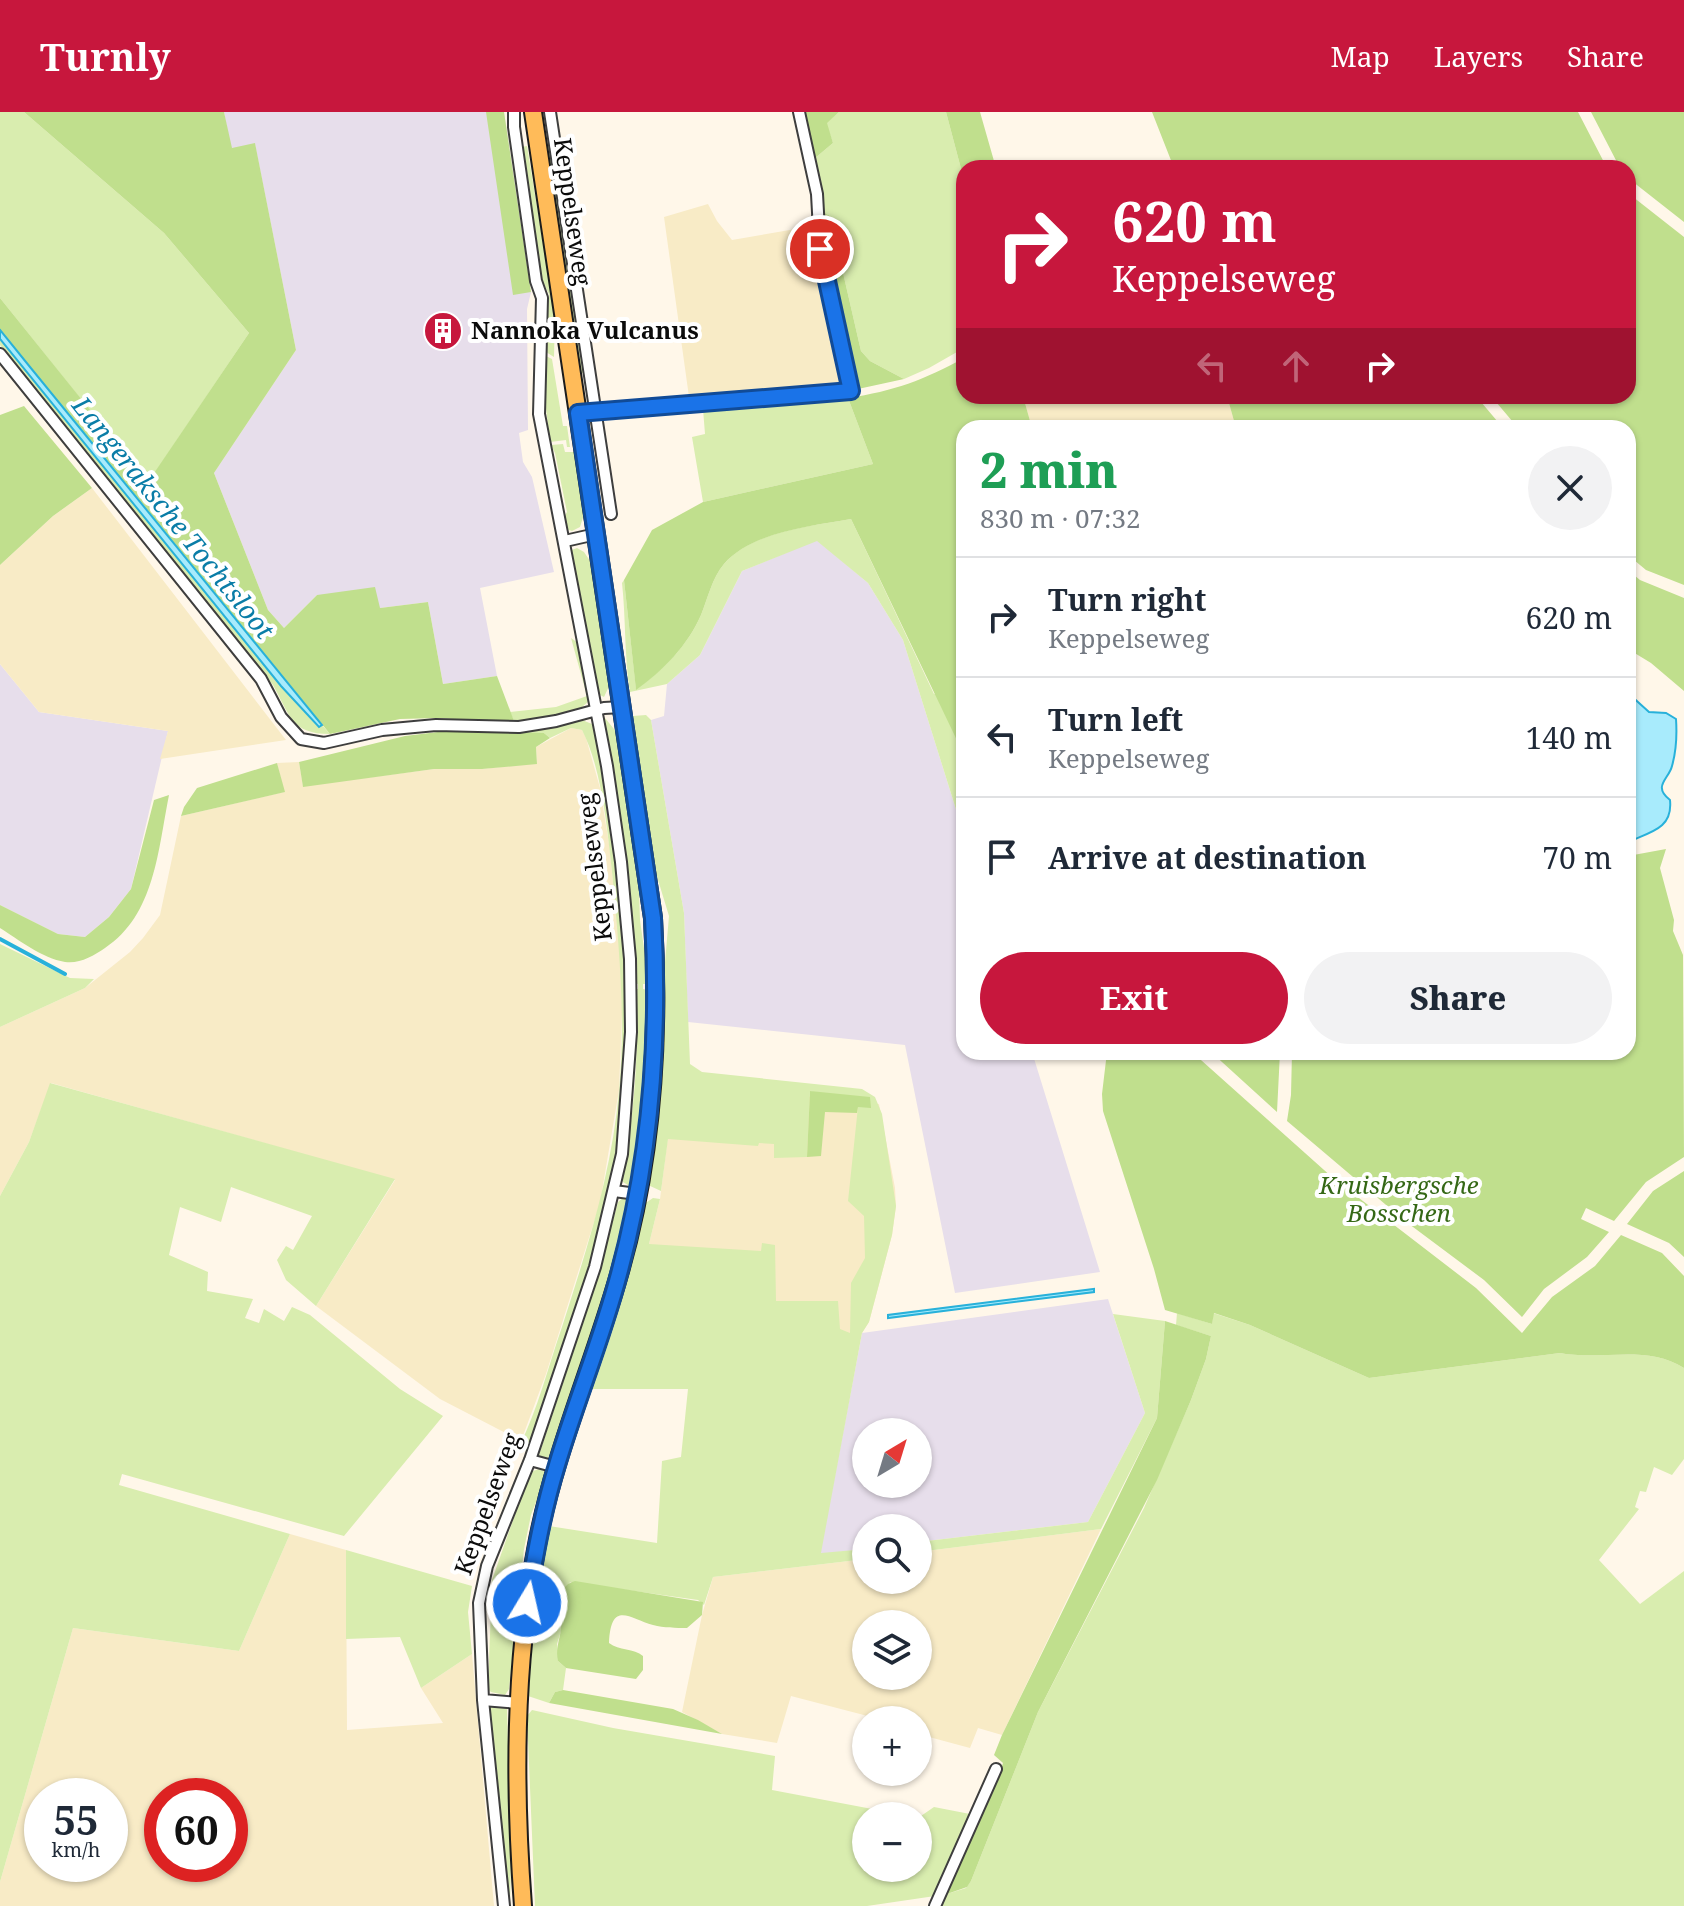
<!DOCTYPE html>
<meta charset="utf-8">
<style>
:root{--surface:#fff;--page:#f2f2f3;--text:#1f2937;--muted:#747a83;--line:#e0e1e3;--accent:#c7173d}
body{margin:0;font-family:"Noto Serif",serif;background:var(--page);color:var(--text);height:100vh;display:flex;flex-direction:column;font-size:30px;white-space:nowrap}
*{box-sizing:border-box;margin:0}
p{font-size:26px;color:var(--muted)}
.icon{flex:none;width:44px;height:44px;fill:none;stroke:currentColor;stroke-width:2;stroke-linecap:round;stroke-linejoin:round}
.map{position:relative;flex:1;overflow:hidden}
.side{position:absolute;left:956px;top:308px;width:680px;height:640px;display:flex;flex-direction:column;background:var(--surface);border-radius:24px;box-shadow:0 2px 6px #0004}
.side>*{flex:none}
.hud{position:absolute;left:956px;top:48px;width:680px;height:244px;border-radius:24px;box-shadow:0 2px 6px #0004;background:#c7173d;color:#fff;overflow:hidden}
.needle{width:52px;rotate:38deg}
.tools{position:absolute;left:852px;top:1306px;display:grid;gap:16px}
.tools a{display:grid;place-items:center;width:80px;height:80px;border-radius:50%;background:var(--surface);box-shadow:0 2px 6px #0004;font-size:40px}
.speed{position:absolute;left:24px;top:1666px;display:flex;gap:16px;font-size:40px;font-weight:700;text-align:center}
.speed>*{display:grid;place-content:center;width:104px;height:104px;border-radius:50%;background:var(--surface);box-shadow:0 2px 6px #0004;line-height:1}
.speed small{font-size:20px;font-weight:400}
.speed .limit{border:12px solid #d22;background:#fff;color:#111}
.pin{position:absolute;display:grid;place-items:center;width:68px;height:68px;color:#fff;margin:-34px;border:4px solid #fff;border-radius:50%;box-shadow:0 2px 8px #0007}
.me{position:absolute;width:88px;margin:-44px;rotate:9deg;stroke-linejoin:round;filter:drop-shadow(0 0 6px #0008)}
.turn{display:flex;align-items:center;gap:28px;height:168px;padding:0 24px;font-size:36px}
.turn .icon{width:104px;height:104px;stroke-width:2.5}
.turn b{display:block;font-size:56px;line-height:68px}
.lanes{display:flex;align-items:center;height:76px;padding:0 24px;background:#0003;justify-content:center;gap:40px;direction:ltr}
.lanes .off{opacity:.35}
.round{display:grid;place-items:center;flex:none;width:84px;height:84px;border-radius:42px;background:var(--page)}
.overview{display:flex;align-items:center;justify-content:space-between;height:136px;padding:0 24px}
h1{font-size:48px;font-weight:800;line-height:60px;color:#1e9e55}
.action{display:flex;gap:16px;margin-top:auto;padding:16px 24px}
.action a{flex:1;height:92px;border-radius:48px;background:var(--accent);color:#fff;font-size:32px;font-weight:800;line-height:92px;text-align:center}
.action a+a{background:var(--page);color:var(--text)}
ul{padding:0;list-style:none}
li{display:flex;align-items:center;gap:24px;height:120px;padding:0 24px;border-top:2px solid var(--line)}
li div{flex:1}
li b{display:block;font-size:30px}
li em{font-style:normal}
header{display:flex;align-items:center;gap:48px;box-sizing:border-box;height:112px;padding:0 40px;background:var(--accent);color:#fff}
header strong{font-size:38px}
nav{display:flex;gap:44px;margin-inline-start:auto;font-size:28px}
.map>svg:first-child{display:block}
</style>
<header>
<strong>Turnly</strong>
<nav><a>Map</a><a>Layers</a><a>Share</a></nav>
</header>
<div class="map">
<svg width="1684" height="1794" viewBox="0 0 1684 1794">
<rect width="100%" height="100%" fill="#fff7e9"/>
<!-- industrial -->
<path fill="#e7deeb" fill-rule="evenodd" d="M 224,0 L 504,0 L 531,180 L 527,197 L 528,318 L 519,321 L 523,350 L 532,365 L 554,460 L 480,476 L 497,564 L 443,572 L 428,490 L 380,496 L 317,483 L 284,516 L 268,498 L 214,361 L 296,238 L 255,32 L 231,37 Z
M 817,428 L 868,471 L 903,528 L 964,723 L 964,940 L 1032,940 L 1100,1160 L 955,1181 L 905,933 L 688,910 L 684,801 L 651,608 L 664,604 L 667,572 L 700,543 L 742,459 Z
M 0,552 L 39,600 L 168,619 L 131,777 L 109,805 L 85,825 L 58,822 L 0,793 Z
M 1108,1187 L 1145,1301 L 1088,1410 L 918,1430 L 918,1416 L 866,1416 L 866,1437 L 820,1442 L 862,1221 ZM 866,1320 L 918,1320 L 918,1372 L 866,1372 Z"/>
<!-- farmland -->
<path fill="#f8ebc6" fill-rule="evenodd" d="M 708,92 L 717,109 L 732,128 L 813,114 L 846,274 L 689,285 L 664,105 Z
M 1023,284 L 1227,284 L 1236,316 L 1032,316 Z
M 92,376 L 286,628 L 160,647 L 168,619 L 39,600 L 0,552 L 0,453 L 53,404 Z
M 571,616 L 582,618 L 586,626 L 600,676 L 609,732 L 621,845 L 622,900 L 619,978 L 600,1091 L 546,1262 L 521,1329 L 440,1287 L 316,1194 L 395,1068 L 51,971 L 29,1030 L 0,1084 L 0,915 L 85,876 L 130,840 L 143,826 L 160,803 L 181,704 L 284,680 L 277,651 L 299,650 L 303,674 L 434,657 L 482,657 L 537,651 L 536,635 Z
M 675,970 L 879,992 L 895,1076 L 896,1094 L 892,1123 L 869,1210 L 862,1221 L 763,1224 L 649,1132 L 660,1087 Z
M 1101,1417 L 1002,1623 L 978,1616 L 970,1636 L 918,1622 L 918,1608 L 883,1608 L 791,1584 L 777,1631 L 722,1622 L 682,1600 L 702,1503 L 713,1465 L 866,1447 L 866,1468 L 918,1468 L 918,1440 ZM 866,1512 L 918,1512 L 918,1564 L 866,1564 Z
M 290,1422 L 346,1438 L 347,1618 L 443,1611 L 421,1576 L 472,1542 L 494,1794 L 0,1794 L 0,1770 L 73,1516 L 239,1539 ZM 42,1684 L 110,1684 L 110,1752 L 42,1752 ZM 162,1684 L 230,1684 L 230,1752 L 162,1752 Z"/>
<!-- green -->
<path fill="#d9edaf" d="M 0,0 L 24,0 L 164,121 L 249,221 L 148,371 L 0,186 Z
M 839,0 L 946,0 L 964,68 L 964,236 L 929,256 L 904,267 L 870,249 L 861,239 L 830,104 L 823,100 L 822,80 L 814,47 L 833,31 L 826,11 Z
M 549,31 L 582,254 L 585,261 L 581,261 L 546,32 Z
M 527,34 L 555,204 L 554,245 L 546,240 L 549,182 L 542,168 L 522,35 Z
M 0,227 L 281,574 L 318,615 L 322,613 L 330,622 C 291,622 290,603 273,573 L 0,233 Z
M 546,244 L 552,247 L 563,314 L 567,314 L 570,335 L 567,335 L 566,328 L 550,330 L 545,288 Z
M 848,286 L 873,352 L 703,390 L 692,325 L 705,322 L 703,297 Z
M 563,332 L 565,340 L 574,340 L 584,402 L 580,415 L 572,419 L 566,417 L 564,405 L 567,400 L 555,341 L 551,333 Z
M 851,407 L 934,582 L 964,573 L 964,723 L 903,528 L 868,471 L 817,429 L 742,459 L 700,543 L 667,572 L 630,580 C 624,542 626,507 622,471 L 624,468 L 636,577 C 663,559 688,533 701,503 C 708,486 712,466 724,452 C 752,419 812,414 851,407 Z
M 577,436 L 584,440 L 592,452 L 610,572 L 604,585 L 598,582 L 569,439 Z
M 571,526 L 578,531 L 592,584 C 581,607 530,609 507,611 L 514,609 L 510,600 L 556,595 L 587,584 Z
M 646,603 L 651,608 L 684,801 L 690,952 L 702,960 L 862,977 L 875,985 L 882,1002 L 896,1094 L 892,1123 L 869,1210 L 862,1221 L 821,1441 L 866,1437 L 866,1447 L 713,1465 L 704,1493 L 698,1488 L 570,1470 L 559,1494 L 561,1519 L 557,1532 L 558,1549 L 566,1556 L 563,1578 L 555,1580 L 549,1591 L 528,1584 L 537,1484 L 549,1414 L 657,1431 L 662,1349 L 681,1345 L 688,1277 L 590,1277 L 644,1092 L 653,1086 L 660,1087 L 649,1132 L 761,1139 L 762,1131 L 775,1133 L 776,1189 L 838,1189 L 840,1217 L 850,1221 L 851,1171 L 865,1146 L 864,1104 L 848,1089 L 858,995 L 810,979 L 807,1045 L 774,1046 L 774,1032 L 759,1031 L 758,1034 L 668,1027 L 661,1079 L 648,1073 L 661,965 L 664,862 L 669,804 L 655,758 L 633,604 Z
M 605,606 L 618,622 L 638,750 L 640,808 L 649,872 L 643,872 L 643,877 L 649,878 L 644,997 L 631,1075 L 623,1070 L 623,1066 C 633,1002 641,941 634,877 L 638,877 L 638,872 L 634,871 C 630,803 625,736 615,668 C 612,648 604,629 602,608 Z
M 582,608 L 592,612 L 596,617 C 627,764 640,924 610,1071 C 591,1162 559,1252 526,1339 L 519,1335 C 538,1297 548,1255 562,1215 C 587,1137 612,1060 619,979 C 626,906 619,833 612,760 C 607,716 602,657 582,618 L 571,616 L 550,626 L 544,621 L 502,622 L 534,618 Z
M 0,832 L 70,866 L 94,867 L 85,876 L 0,915 Z
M 50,971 L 395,1067 L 316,1194 L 286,1168 L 277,1148 L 286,1134 L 293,1138 L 312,1104 L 231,1075 L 221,1110 L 180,1095 L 169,1143 L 208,1160 L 207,1179 L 253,1187 L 245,1206 L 259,1211 L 264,1197 L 284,1209 L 292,1195 L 310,1203 L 400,1277 L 443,1304 L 344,1424 L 122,1362 L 119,1373 L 290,1422 L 239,1539 L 73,1516 L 0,1770 L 0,1084 L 29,1030 Z
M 624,1085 L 630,1085 C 616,1173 579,1257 553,1341 L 546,1347 L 538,1346 L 596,1170 L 618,1090 Z
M 1177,1201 L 1212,1212 L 1213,1201 L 1250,1213 L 1369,1266 L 1560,1241 C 1601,1249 1647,1232 1684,1256 L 1684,1347 L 1672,1363 L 1654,1355 L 1646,1380 L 1640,1379 L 1635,1395 L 1639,1397 L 1599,1448 L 1640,1492 L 1684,1459 L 1684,1794 L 941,1794 L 947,1782 L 966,1776 L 971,1769 L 1038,1600 L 1144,1396 L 1191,1288 L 1206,1247 L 1211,1224 L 1176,1213 Z
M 1113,1202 L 1165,1209 L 1157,1306 L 1101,1417 L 918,1440 L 918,1430 L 1088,1410 L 1145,1301 Z
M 539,1357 L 547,1361 L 531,1403 L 524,1437 L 509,1577 L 505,1583 L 491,1580 L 488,1577 L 492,1468 L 530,1360 Z
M 346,1438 L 472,1474 L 468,1500 L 472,1542 L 421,1576 L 400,1525 L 346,1527 Z
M 488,1592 L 505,1593 L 507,1596 L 511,1750 L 510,1794 Z
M 532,1598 L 613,1616 L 775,1644 L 772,1678 L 909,1704 L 866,1704 L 866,1756 L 918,1756 L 918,1706 L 934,1695 L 970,1702 L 935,1784 L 867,1794 L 535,1794 L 527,1604 Z"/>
<!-- forest -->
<path fill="#c0df8d" d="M 24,0 L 224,0 L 232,36 L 255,31 L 296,238 L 214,361 L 268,498 L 284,516 L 317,483 L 375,475 L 380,496 L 428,490 L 443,572 L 497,564 L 514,609 L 507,611 L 439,606 L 400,607 L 330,622 L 30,255 L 0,218 L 0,186 L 148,370 L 249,221 L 164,121 Z
M 486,0 L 504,0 L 531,180 L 513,183 Z
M 802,0 L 839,0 L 827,11 L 833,31 L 814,47 Z
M 946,0 L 980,0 L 996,56 L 964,56 L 964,68 Z
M 1152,0 L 1578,0 L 1607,56 L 1174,56 Z
M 1591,0 L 1684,0 L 1684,110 L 1628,66 L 1628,56 L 1620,56 Z
M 1628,81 L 1684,125 L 1684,473 L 1646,458 L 1628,443 L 1628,316 L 1518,316 L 1491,284 L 1628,284 Z
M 823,100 L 830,104 L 861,239 L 870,249 L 904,267 L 858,277 L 822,120 Z
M 964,246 L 964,284 L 1023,284 L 1032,316 L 964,316 L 964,643 L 851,407 C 812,414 751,420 724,452 C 712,466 708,486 701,503 C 688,533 663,559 636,578 L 624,468 L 652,418 L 703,390 L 873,352 L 848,286 C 894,279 924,268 964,246 Z
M 1227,284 L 1476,284 L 1503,316 L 1236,316 Z
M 24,294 L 92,376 L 53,404 L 0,453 L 0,303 Z
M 1628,458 L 1640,468 L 1684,486 L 1684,579 L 1651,551 L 1628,537 Z
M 446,619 L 544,621 L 550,626 L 536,635 L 537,652 L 482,657 L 434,657 L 303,675 L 299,650 L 405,624 Z
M 277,651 L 285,680 L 181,704 L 184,695 L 197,676 Z
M 169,683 C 158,738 155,803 105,836 C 93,844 80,852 65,850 C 42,846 19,828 0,816 L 0,793 L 58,822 L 85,825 L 109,805 L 131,777 L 154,688 Z
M 1666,737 L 1660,756 L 1674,808 L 1673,819 L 1683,843 L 1684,1045 L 1646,1070 L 1614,1109 L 1586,1096 L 1581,1107 L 1609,1120 L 1587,1145 L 1544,1177 L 1522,1205 L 1484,1168 L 1405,1109 L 1287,1009 L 1291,983 L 1292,940 L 1628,940 L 1628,744 Z
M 1107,940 L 1192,940 L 1333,1066 L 1476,1176 L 1522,1221 L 1552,1185 L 1595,1154 L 1621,1123 L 1662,1141 L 1684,1164 L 1684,1256 C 1647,1232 1601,1249 1560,1241 L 1369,1266 L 1250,1213 L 1214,1201 L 1212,1212 L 1165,1198 L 1154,1157 L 1103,999 L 1102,982 Z
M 1211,940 L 1280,940 L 1277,1000 Z
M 810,979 L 870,985 L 871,996 L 858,995 L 857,1001 L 825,1000 L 821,1044 L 807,1045 Z
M 1684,1059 L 1684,1145 L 1669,1131 L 1627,1112 L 1653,1079 Z
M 1165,1209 L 1211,1224 L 1206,1247 L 1191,1288 L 1157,1368 L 1038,1600 L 971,1769 L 967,1775 L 947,1782 L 999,1663 L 1003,1651 L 994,1643 L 1002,1623 L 1157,1306 Z
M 575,1469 L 703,1490 L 702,1503 L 687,1516 C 676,1516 664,1516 653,1513 C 630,1507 611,1487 609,1531 C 619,1539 634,1536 643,1544 L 643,1558 L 636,1567 L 566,1556 L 558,1549 C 555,1537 560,1528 561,1516 C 563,1499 553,1475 575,1469 Z
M 563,1578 L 673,1597 L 698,1608 L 722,1622 L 549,1591 L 555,1580 Z"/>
<!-- water -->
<path fill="#a8ebfc" stroke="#28b1da" stroke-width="2" d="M 0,218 L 30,255 L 322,613 L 319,615 L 281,574 L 0,227 Z
M 1628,581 L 1649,600 L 1666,601 L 1676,607 C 1677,622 1676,640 1672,654 C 1669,667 1652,674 1670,688 C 1673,717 1650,720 1628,730 Z
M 1094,1177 L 1094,1180 L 888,1206 L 888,1203 Z"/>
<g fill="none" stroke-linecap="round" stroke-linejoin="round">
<!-- stream -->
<path stroke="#28b1da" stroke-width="4" d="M 0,827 L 65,862"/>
<!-- minor casing -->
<g stroke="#3e3e3e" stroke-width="14">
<path id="minor" d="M 550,0 L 611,402
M 0,242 L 261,567 L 281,605 L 301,627 L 324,631 L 382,618 L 436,613 L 519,615 L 556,609 L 604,596 L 622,595
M 578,301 L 851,279 L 820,137 L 817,82 L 799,0
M 565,429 L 596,422
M 614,1079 L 637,1082
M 530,1348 L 556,1355
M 483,1588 L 518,1591
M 504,1794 L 483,1588 L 479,1491 L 487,1454 L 530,1348 L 595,1155 L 622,1042 L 631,920 L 630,847 L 621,750 L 607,654 L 539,302 L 542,186 L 536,169 L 514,15 L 514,0
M 935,1794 L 996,1657"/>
</g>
<!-- primary casing -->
<g stroke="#1c1c1c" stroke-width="20">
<path id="primary" d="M 523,1794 C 514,1675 514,1556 536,1438 C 553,1344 592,1256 618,1166 C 653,1048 660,927 653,806 L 533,0"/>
</g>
<!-- minor -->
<use href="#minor" stroke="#fff" stroke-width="10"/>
<!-- primary -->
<use href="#primary" stroke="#ffbb59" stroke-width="16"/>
</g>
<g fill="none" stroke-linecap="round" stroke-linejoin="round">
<!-- route casing -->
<g stroke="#114b97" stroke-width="20">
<path id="route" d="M 527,1491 C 535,1444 543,1398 557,1353 C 576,1289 602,1227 619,1162 C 651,1044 660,927 653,806 L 578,301 L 851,279 L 820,137"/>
</g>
<!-- route -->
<use href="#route" stroke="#1a73e8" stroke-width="14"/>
</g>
<!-- icons -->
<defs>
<g id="building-disc" transform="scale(2)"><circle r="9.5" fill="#c7173d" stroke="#fff"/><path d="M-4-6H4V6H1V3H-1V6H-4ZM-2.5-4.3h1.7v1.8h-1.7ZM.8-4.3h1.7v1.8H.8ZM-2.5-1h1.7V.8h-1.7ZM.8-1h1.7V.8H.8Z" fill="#fff"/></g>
</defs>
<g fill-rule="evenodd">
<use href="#building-disc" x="443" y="219"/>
</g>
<g text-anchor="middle" stroke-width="8" stroke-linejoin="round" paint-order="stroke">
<!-- street labels -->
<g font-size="24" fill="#0b0b0b" stroke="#fff">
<text transform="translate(572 100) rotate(82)" y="8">Keppelseweg</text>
<text transform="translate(595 755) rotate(-97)" y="8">Keppelseweg</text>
<text transform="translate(488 1392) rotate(-70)" y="8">Keppelseweg</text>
</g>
<!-- poi labels -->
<g font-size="24" font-weight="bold" fill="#0b0b0b" stroke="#fff" text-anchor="start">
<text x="471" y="227">Nannoka Vulcanus</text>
</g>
<!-- park labels -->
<g font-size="24" font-style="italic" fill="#356816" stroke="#fff">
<text x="1399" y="1082">Kruisbergsche<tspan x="1399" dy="28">Bosschen</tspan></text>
</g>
<!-- water labels -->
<g font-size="26" font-style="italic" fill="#0a7da7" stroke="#fff">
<text transform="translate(173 406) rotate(51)" y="9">Langeraksche Tochtsloot</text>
</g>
</g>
</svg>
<div class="tools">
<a><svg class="needle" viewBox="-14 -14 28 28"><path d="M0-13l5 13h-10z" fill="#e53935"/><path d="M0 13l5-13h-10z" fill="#747a83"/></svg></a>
<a><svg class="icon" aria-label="search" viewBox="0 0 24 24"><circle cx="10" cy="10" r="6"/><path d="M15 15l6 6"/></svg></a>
<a><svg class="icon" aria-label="layers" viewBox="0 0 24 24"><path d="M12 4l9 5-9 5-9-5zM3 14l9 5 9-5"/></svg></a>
<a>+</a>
<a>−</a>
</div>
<div class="speed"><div>55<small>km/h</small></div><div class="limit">60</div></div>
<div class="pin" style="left:820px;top:137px;background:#d93025"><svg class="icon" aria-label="arrive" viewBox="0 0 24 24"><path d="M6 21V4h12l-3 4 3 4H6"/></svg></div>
<svg class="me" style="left:527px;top:1491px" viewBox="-20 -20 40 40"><circle r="17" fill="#1a73e8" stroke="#fff" stroke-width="3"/><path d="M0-11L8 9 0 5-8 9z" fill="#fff"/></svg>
<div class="hud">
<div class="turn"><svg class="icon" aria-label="right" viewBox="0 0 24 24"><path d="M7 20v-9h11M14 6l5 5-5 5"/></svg><div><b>620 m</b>Keppelseweg</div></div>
<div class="lanes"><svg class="icon off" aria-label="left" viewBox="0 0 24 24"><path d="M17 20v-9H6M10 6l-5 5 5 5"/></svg><svg class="icon off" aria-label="ahead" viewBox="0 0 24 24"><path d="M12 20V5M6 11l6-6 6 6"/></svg><svg class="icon" aria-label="right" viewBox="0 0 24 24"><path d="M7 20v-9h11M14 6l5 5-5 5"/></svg></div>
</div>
<section class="side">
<div class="overview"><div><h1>2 min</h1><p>830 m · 07:32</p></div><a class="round"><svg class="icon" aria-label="close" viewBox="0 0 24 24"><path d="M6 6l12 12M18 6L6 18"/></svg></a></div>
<ul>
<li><svg class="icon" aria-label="right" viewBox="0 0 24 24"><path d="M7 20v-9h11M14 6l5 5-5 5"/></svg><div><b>Turn right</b><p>Keppelseweg</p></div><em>620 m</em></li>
<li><svg class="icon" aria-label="left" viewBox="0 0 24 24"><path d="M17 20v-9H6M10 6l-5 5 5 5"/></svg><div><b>Turn left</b><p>Keppelseweg</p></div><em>140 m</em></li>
<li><svg class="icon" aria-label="arrive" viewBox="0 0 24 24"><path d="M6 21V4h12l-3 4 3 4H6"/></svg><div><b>Arrive at destination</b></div><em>70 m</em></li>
</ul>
<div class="action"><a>Exit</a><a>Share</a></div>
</section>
</div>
